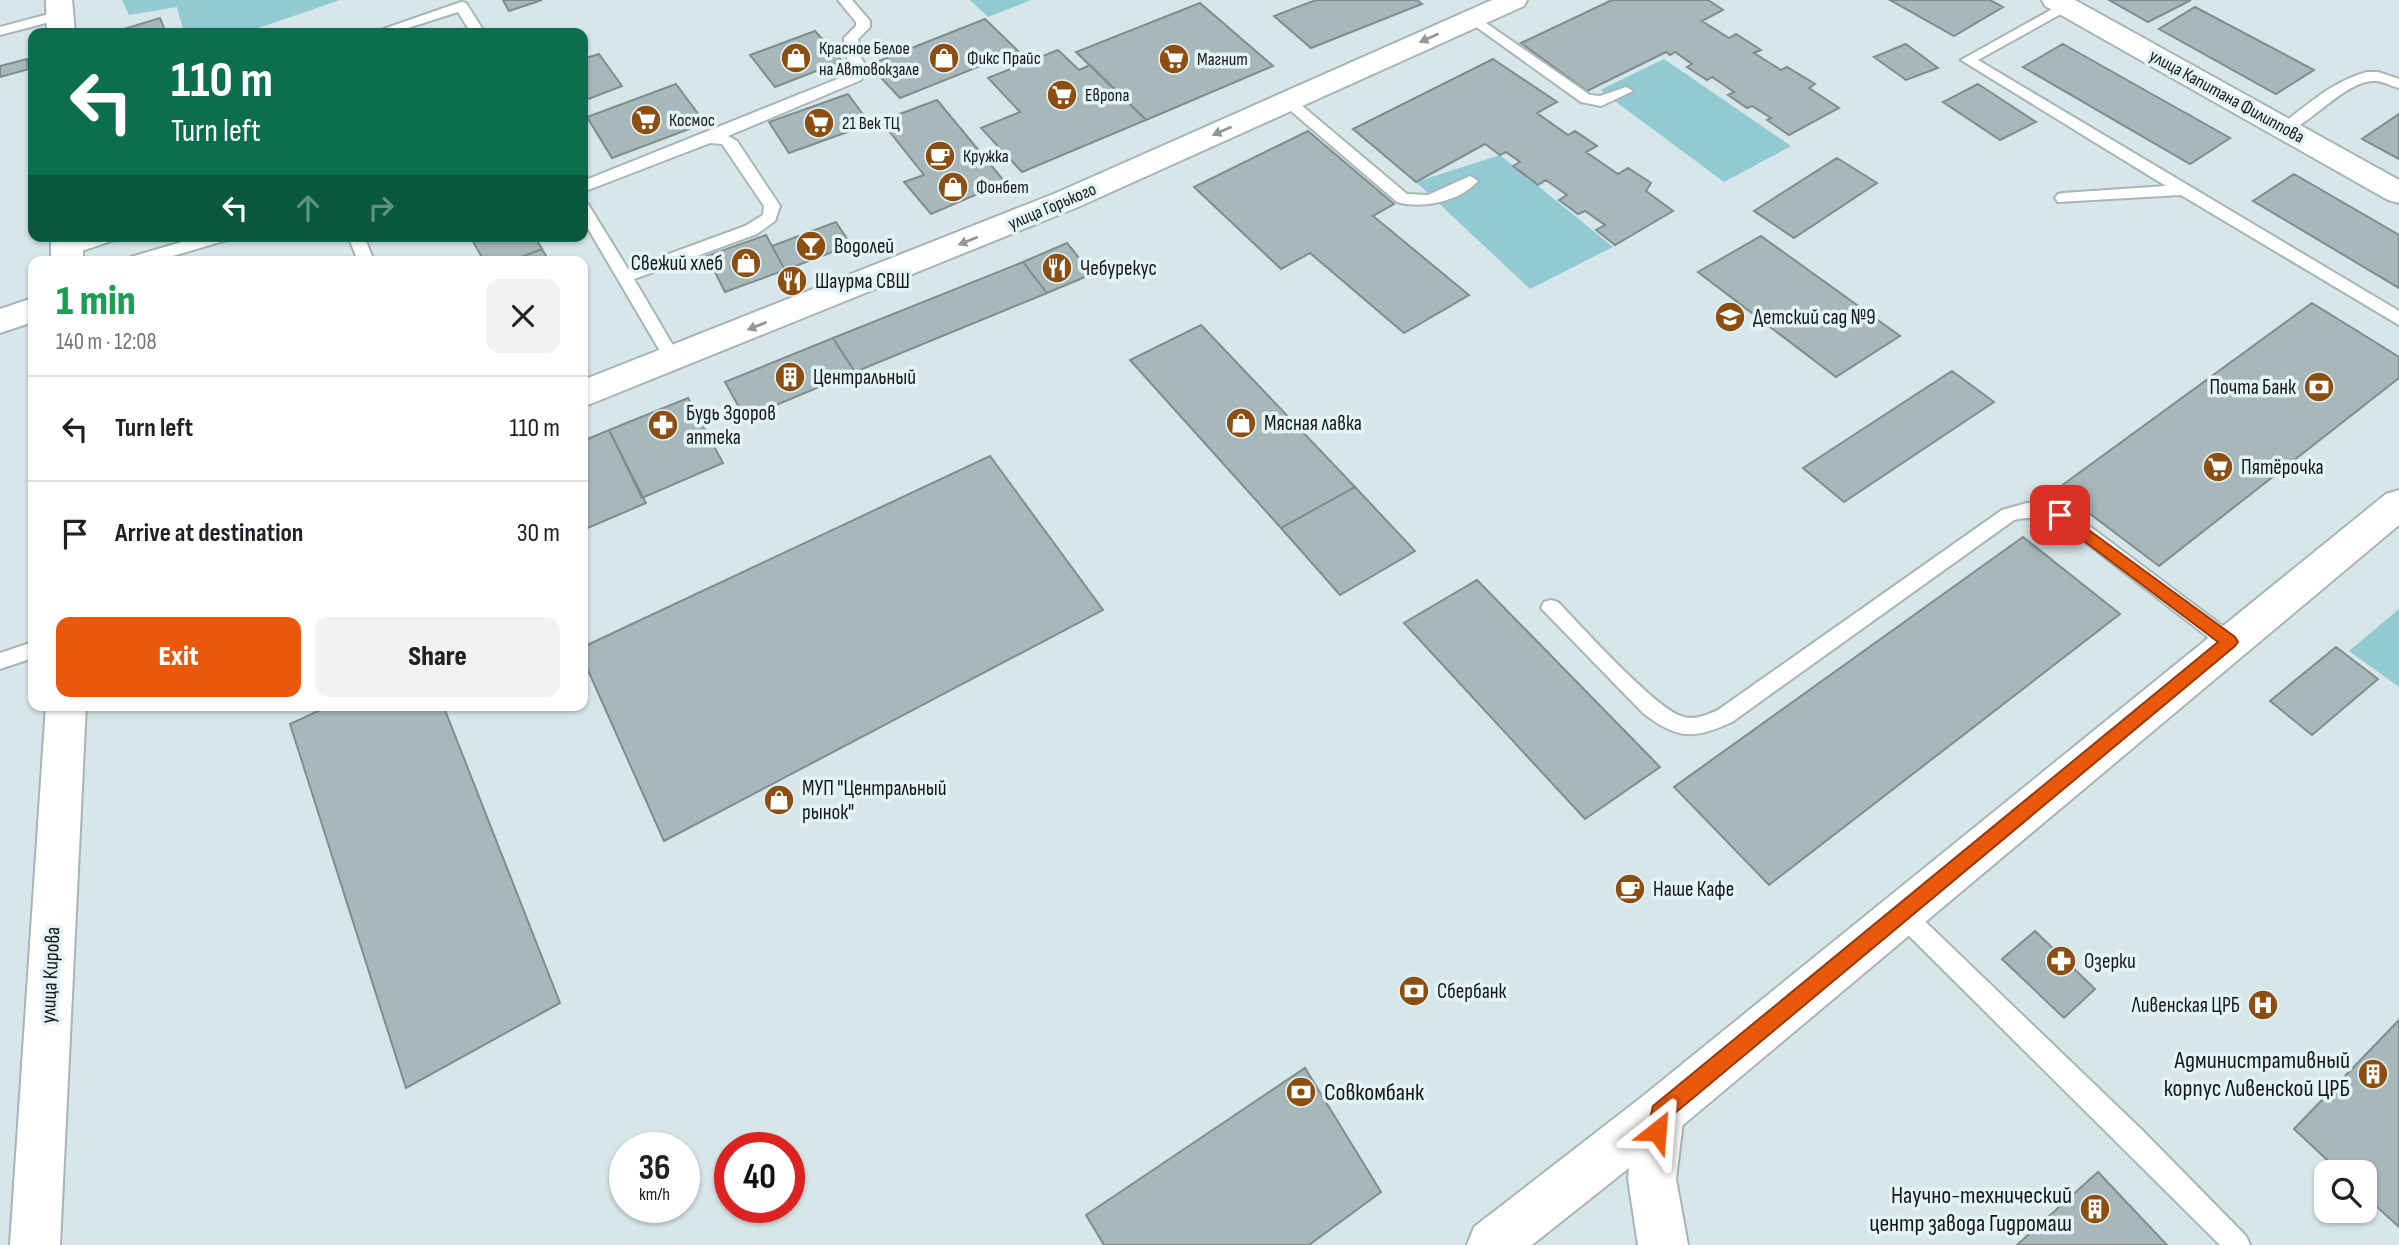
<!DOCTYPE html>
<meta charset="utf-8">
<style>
:root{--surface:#fff;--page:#f2f2f2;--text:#202124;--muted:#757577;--line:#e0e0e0;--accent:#ea580c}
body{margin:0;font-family:"Sofia Sans Condensed",sans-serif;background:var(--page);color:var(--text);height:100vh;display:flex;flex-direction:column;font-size:26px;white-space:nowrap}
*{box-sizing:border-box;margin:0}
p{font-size:23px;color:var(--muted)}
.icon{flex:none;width:38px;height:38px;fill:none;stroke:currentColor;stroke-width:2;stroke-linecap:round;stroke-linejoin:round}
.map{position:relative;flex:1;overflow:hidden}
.side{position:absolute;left:28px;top:256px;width:560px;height:455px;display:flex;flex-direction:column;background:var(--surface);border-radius:14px;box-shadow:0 2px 5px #0004}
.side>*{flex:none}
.banner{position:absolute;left:28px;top:28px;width:560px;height:214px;border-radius:14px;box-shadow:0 2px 5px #0004;background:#0b6e4f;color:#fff;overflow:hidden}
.controls{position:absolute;left:2314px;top:1160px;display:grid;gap:14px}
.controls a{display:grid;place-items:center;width:63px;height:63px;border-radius:14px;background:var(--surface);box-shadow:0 2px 5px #0004;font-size:35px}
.speed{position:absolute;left:609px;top:1132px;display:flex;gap:14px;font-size:35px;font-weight:700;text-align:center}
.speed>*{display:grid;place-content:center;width:91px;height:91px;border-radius:50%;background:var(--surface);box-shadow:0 2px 5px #0004;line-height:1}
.speed small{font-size:18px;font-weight:400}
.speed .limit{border:10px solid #d22;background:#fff;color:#111}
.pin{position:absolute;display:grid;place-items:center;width:60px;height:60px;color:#fff;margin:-30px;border-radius:14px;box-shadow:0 4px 10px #0006}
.me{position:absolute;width:77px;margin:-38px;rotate:28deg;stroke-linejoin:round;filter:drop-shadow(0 0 5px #0008)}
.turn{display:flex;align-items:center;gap:24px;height:147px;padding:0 28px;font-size:32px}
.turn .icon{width:91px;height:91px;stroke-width:2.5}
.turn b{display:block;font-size:49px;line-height:60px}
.lanes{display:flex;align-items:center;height:66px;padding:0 28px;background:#0003;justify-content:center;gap:35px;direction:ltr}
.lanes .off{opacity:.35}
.round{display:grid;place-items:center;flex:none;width:74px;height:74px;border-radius:14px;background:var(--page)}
.summary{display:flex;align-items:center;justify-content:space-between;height:119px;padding:0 28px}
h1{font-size:42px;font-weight:800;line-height:52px;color:#1e9e55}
.button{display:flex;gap:14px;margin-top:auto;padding:14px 28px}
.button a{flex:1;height:80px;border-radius:14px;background:var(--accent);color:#fff;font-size:28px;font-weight:800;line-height:80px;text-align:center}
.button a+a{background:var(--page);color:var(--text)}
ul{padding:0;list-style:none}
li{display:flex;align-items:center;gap:21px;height:105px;padding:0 28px;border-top:2px solid var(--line)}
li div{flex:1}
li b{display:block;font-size:26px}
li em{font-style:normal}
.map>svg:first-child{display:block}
</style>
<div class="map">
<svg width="2399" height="1245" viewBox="0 0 2399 1245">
<rect width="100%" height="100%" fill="#d7e6e8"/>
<!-- green -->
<path fill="#92cad3" d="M 122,0 L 340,0 L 244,33 L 184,33 L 177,7 L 129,15 Z
M 970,0 L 1031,0 L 988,17 Z
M 1664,59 L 1791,146 L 1724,182 L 1600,90 Z
M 1500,155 L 1613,247 L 1530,289 L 1416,182 Z
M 2399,609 L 2399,687 L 2349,651 Z"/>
<!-- building -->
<path fill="#a8b7b9" stroke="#7f8d8f" stroke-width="2" d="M 503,0 L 542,0 L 509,11 Z
M 1316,0 L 1417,0 L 1422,4 L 1311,48 L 1274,16 Z
M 1612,0 L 1708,0 L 1723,10 L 1702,21 L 1729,38 L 1736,34 L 1761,50 L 1754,53 L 1781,70 L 1787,67 L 1815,84 L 1809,88 L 1839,108 L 1789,135 L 1767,120 L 1771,118 L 1752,106 L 1747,108 L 1728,95 L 1734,92 L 1712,77 L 1707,80 L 1687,67 L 1692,64 L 1675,52 L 1670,55 L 1666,52 L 1587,91 L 1521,43 Z
M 1890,0 L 1990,0 L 2003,7 L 1954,36 Z
M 2109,0 L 2191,0 L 2148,22 Z
M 1200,3 L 1273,66 L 1146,120 L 1076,52 Z
M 2195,7 L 2314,70 L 2276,94 L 2159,29 Z
M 160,18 L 166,33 L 122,33 L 121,30 Z
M 985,19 L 1018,51 L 900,98 L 869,65 Z
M 815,31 L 842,61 L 775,87 L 750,55 Z
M 1906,44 L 1938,68 L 1906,80 L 1874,57 Z
M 2063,44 L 2230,138 L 2190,164 L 2023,67 Z
M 1058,50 L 1079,70 L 1090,65 L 1146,120 L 1022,172 L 981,128 L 1020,112 L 988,78 Z
M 599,54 L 622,86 L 583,101 L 583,59 Z
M 27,59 L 29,69 L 0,77 L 0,66 Z
M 1493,59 L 1557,102 L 1537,113 L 1568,135 L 1575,131 L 1597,146 L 1586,152 L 1618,174 L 1628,168 L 1651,183 L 1646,191 L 1673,211 L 1615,245 L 1596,230 L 1605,225 L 1585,211 L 1578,214 L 1559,200 L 1567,195 L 1546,180 L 1538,185 L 1513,166 L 1520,162 L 1506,152 L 1500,155 L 1485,144 L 1416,182 L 1353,129 Z
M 676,84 L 705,123 L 612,158 L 587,117 Z
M 1978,84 L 2036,122 L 2000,140 L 1943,102 Z
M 848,94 L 870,124 L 789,153 L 769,122 Z
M 937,100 L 1005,182 L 931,214 L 904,182 L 924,175 L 881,121 Z
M 2399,114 L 2399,159 L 2362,139 Z
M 1308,131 L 1394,204 L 1373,216 L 1469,295 L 1404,333 L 1310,253 L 1281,269 L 1194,187 Z
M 1837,158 L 1877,183 L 1794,238 L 1754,211 Z
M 2294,174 L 2399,235 L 2399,288 L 2253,201 Z
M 836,222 L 851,245 L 785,270 L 772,246 Z
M 766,235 L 785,270 L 725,292 L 707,256 Z
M 470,236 L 534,236 L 542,249 L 511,261 L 484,261 Z
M 1761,236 L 1900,336 L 1836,377 L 1698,272 Z
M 1067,243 L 1092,274 L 1047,293 L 1023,262 Z
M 542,249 L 549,261 L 511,261 Z
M 1023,262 L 1047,293 L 855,372 L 833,338 Z
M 2312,303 L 2399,357 L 2399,378 L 2159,566 L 2057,489 Z
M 1201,325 L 1355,487 L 1281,528 L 1130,360 Z
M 833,338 L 855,372 L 745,418 L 725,382 Z
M 1952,371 L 1994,402 L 1844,502 L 1803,468 Z
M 688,398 L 723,463 L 642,498 L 609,430 Z
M 609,430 L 646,503 L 583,530 L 583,441 Z
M 990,456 L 1103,610 L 664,841 L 583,659 L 583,647 Z
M 1355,487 L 1415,551 L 1340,595 L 1281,528 Z
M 2023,537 L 2120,614 L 1769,885 L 1674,787 Z
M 1477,580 L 1660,767 L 1585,819 L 1404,623 Z
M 2336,647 L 2378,679 L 2312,735 L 2270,701 Z
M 331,705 L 443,705 L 560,1003 L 406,1088 L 290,724 Z
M 2035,931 L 2095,989 L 2064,1018 L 2002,959 Z
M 2399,1020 L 2399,1227 L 2364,1195 L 2364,1172 L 2340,1172 L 2294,1129 Z
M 1305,1068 L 1381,1192 L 1309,1245 L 1104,1245 L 1086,1215 Z
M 2098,1172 L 2167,1245 L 2017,1245 Z"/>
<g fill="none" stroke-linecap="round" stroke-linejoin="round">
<!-- service casing -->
<g stroke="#a7b5b7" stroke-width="4">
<path id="service" d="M 838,0 L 852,0 L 870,21 L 870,27 L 858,39 L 860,56 L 867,68 L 861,80 L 728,136 L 737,141 L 780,206 L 775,221 L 757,234 L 634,279 L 681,359 L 679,363 L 667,363 L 583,220 L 583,203 L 588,204 L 628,269 L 745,226 L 763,215 L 764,206 L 722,144 L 710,143 L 583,192 L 583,181 L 850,74 L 853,68 L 846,56 L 844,38 L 856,26 L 856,22 Z
M 461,2 L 466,3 L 485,33 L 471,33 L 458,12 L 392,33 L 372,33 Z
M 2065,2 L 2072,6 L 2070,9 L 1978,60 L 2399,311 L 2399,325 L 2181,195 L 2058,202 L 2055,198 L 2058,194 L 2063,193 L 2166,186 L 1961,60 Z
M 60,11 L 67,15 L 65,18 L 0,35 L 0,27 Z
M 1473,14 L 1590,95 L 1600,96 L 1626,87 L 1633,91 L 1601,106 L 1581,102 L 1468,21 L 1466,18 Z
M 2367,72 L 2378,72 L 2399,79 L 2399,88 C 2390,86 2382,80 2373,81 C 2343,81 2299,137 2280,132 L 2278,129 L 2280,126 C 2307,105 2333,81 2367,72 Z
M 1289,97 L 1294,99 L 1407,194 L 1428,195 L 1470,176 L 1478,181 C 1459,202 1422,209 1397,202 L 1284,105 L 1282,102 Z
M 91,236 L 116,236 L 114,240 L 67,256 L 59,251 L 61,247 Z
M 202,236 L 229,236 L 227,240 L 156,261 L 129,261 L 131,257 Z
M 348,236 L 364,236 L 374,261 L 358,261 Z
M 2027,503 L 2052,506 L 2084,522 L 2236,636 L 2239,642 L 2236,648 L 2229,650 L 2222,648 L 2072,532 C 2052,520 2037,515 2014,520 L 1732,722 C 1694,740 1676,739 1643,713 L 1541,608 L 1544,602 L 1551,600 L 1558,602 C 1582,627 1654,707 1681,716 C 1694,721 1707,715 1718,710 L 2002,510 Z
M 33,642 L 33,658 L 0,669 L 0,653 Z
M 1901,902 L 1909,906 L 2143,1131 L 2246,1236 L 2250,1245 L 2220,1245 L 1893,920 L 1890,913 L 1893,906 Z"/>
</g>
<!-- minor casing -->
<g stroke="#a7b5b7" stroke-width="4">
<path id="minor" d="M 1492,0 L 1527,0 L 1524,6 L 1078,207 L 583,407 L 583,380 L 1056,193 Z
M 2042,0 L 2075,0 L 2399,180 L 2399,203 L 2388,200 L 2045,6 Z
M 33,298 L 33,322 L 0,333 L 0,309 Z
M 2399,490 L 2399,525 L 1677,1130 L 1660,1137 L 1643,1130 L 1636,1113 L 1643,1096 L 2386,494 Z"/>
</g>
<!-- tertiary casing -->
<g stroke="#a7b5b7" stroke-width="4">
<path id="tertiary" d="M 46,0 L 72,0 L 75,33 L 47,33 Z
M 51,236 L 83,236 L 83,261 L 51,261 Z
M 46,705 L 86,705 L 60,1245 L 10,1245 Z
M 1660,1089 L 1677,1096 L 1684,1113 L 1676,1179 L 1688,1245 L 1638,1245 L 1628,1179 L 1629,1168 L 1532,1245 L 1467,1245 L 1474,1227 L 1643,1096 Z"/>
</g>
<!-- service -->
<use href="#service" fill="#fff" fill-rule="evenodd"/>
<!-- minor -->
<use href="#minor" fill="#fff" fill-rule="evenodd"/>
<!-- tertiary -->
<use href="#tertiary" fill="#fff" fill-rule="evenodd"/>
</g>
<!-- one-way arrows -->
<defs><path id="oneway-solid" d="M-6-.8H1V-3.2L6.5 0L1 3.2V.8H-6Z" transform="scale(1.75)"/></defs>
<g fill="#949797">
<use href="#oneway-solid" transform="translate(1429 38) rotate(156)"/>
<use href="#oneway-solid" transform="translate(1222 131) rotate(156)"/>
<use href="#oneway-solid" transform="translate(968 241) rotate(158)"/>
<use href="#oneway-solid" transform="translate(757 326) rotate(158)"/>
</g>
<!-- route -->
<path fill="#ea580c" stroke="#983908" stroke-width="2" d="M 2060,509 L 2235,637 L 2238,642 L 2235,646 L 1669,1118 L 1664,1138 L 1657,1141 L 1650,1138 L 1647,1131 L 1653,1106 L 2218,642 L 2055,519 L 2052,515 Z"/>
<!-- icons -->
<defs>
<g id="shop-disc" transform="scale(1.575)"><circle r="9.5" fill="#8c4e11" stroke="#e4f3f6"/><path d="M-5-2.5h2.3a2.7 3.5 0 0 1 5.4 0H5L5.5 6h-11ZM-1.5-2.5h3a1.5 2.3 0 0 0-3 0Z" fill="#fff"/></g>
<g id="supermarket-disc" transform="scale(1.575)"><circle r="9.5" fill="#8c4e11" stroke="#e4f3f6"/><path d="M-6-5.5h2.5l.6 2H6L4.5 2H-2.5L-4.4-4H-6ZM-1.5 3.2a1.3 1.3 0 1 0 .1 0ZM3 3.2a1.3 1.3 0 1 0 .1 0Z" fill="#fff"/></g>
<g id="cafe-disc" transform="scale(1.575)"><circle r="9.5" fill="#8c4e11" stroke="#e4f3f6"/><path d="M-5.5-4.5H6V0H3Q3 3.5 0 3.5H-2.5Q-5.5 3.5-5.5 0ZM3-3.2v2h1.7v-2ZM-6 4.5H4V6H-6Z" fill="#fff"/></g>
<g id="bar-disc" transform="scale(1.575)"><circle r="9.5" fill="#8c4e11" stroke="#e4f3f6"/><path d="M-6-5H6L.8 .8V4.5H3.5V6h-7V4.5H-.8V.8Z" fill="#fff"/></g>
<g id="restaurant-disc" transform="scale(1.575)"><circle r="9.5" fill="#8c4e11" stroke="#e4f3f6"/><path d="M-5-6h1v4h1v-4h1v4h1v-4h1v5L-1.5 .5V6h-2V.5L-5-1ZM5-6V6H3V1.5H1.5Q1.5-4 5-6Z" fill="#fff"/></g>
<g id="school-disc" transform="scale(1.575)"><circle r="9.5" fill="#8c4e11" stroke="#e4f3f6"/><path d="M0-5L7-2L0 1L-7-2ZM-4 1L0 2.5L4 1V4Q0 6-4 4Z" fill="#fff"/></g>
<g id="building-disc" transform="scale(1.575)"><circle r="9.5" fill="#8c4e11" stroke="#e4f3f6"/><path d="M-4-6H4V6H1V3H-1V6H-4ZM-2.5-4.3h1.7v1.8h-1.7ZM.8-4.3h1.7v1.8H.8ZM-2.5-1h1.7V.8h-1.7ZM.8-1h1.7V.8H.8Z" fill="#fff"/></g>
<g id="bank-disc" transform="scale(1.575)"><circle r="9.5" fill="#8c4e11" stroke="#e4f3f6"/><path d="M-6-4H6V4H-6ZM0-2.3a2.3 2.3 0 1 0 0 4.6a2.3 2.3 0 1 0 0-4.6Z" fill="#fff"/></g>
<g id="pharmacy-disc" transform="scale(1.575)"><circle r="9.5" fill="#8c4e11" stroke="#e4f3f6"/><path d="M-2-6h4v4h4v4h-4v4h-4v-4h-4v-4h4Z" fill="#fff"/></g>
<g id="hospital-disc" transform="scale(1.575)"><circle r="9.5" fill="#8c4e11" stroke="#e4f3f6"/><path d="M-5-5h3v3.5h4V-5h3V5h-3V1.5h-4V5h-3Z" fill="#fff"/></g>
</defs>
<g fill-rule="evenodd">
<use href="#shop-disc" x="796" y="58"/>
<use href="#shop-disc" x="944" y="58"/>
<use href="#supermarket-disc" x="1174" y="59"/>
<use href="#supermarket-disc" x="1062" y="95"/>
<use href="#supermarket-disc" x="646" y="120"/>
<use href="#supermarket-disc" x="819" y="123"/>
<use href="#cafe-disc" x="940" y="156"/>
<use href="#shop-disc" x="953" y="187"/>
<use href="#bar-disc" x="811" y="246"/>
<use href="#shop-disc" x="746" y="263"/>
<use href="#restaurant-disc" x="1057" y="268"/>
<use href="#restaurant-disc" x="792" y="281"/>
<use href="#school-disc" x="1730" y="317"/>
<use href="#building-disc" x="790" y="377"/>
<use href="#bank-disc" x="2319" y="387"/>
<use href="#shop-disc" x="1241" y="423"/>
<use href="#pharmacy-disc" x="663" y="425"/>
<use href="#supermarket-disc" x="2218" y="467"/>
<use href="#shop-disc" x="779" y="800"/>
<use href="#cafe-disc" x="1630" y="889"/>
<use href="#pharmacy-disc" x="2061" y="961"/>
<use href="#bank-disc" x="1414" y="991"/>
<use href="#hospital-disc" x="2263" y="1005"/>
<use href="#building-disc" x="2373" y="1074"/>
<use href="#bank-disc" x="1301" y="1092"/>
<use href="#building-disc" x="2095" y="1209"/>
</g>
<g text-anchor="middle" stroke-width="7" stroke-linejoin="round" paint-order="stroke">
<!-- far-poi labels -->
<g font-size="18" fill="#121818" stroke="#e4f3f6" text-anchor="start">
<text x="819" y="54">Красное Белое<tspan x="819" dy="21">на Автовокзале</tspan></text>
<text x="967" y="64">Фикс Прайс</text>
<text x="1197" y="65">Магнит</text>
<text x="1085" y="101">Европа</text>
<text x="669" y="126">Космос</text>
<text x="842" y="129">21 Век ТЦ</text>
<text x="963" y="162">Кружка</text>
<text x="976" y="193">Фонбет</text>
</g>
<!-- far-street labels -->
<g font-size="18" fill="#121818" stroke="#e4f3f6">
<text transform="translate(2227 96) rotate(29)" y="6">улица Капитана Филиппова</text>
<text transform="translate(1052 206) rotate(-23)" y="6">улица Горького</text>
</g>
<!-- poi labels -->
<g font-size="21" fill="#121818" stroke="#e4f3f6" text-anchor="start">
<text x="834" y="253">Водолей</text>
<text x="723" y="270" text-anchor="end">Свежий хлеб</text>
<text x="1080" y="275">Чебурекус</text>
<text x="815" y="288">Шаурма СВШ</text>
<text x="1753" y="324">Детский сад №9</text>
<text x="813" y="384">Центральный</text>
<text x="2296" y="394" text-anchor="end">Почта Банк</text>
<text x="686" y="420">Будь Здоров<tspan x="686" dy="24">аптека</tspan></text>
<text x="1264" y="430">Мясная лавка</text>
<text x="2241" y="474">Пятёрочка</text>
<text x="802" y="795">МУП "Центральный<tspan x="802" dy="24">рынок"</tspan></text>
<text x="1653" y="896">Наше Кафе</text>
<text x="2084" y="968">Озерки</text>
<text x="1437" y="998">Сбербанк</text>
<text x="2240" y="1012" text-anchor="end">Ливенская ЦРБ</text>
</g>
<!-- street labels -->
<g font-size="21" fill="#121818" stroke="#e4f3f6">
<text transform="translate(50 975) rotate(-87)" y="7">улица Кирова</text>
</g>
<!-- near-poi labels -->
<g font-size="24" fill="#121818" stroke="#e4f3f6" text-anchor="end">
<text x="2350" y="1068">Административный<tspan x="2350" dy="28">корпус Ливенской ЦРБ</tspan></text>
<text x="1324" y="1100" text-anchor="start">Совкомбанк</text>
<text x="2072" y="1203">Научно-технический<tspan x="2072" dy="28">центр завода Гидромаш</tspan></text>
</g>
</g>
</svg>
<div class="controls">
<a><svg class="icon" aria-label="search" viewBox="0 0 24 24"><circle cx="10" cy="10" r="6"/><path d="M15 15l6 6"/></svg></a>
</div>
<div class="speed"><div>36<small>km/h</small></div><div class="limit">40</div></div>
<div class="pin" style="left:2060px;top:515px;background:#d93025"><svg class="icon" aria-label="arrive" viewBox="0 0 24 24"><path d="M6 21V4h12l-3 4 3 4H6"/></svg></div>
<svg class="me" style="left:1657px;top:1131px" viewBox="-20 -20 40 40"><path d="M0-17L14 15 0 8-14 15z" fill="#ea580c" stroke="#fff" stroke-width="4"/></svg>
<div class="banner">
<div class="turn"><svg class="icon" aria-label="left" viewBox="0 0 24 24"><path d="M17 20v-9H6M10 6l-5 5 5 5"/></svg><div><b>110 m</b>Turn left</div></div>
<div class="lanes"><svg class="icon" aria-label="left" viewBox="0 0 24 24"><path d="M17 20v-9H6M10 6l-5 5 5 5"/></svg><svg class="icon off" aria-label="ahead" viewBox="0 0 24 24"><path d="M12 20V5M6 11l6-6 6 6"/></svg><svg class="icon off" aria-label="right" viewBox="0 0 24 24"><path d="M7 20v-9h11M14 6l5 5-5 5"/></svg></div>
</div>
<section class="side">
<div class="summary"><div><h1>1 min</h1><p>140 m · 12:08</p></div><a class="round"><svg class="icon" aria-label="close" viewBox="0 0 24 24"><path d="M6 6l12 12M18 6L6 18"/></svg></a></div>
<ul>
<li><svg class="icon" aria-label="left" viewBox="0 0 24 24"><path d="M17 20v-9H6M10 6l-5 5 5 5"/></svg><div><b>Turn left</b></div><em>110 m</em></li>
<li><svg class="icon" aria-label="arrive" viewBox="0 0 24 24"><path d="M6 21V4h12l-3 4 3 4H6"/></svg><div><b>Arrive at destination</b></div><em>30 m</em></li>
</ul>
<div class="button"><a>Exit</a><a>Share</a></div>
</section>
</div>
